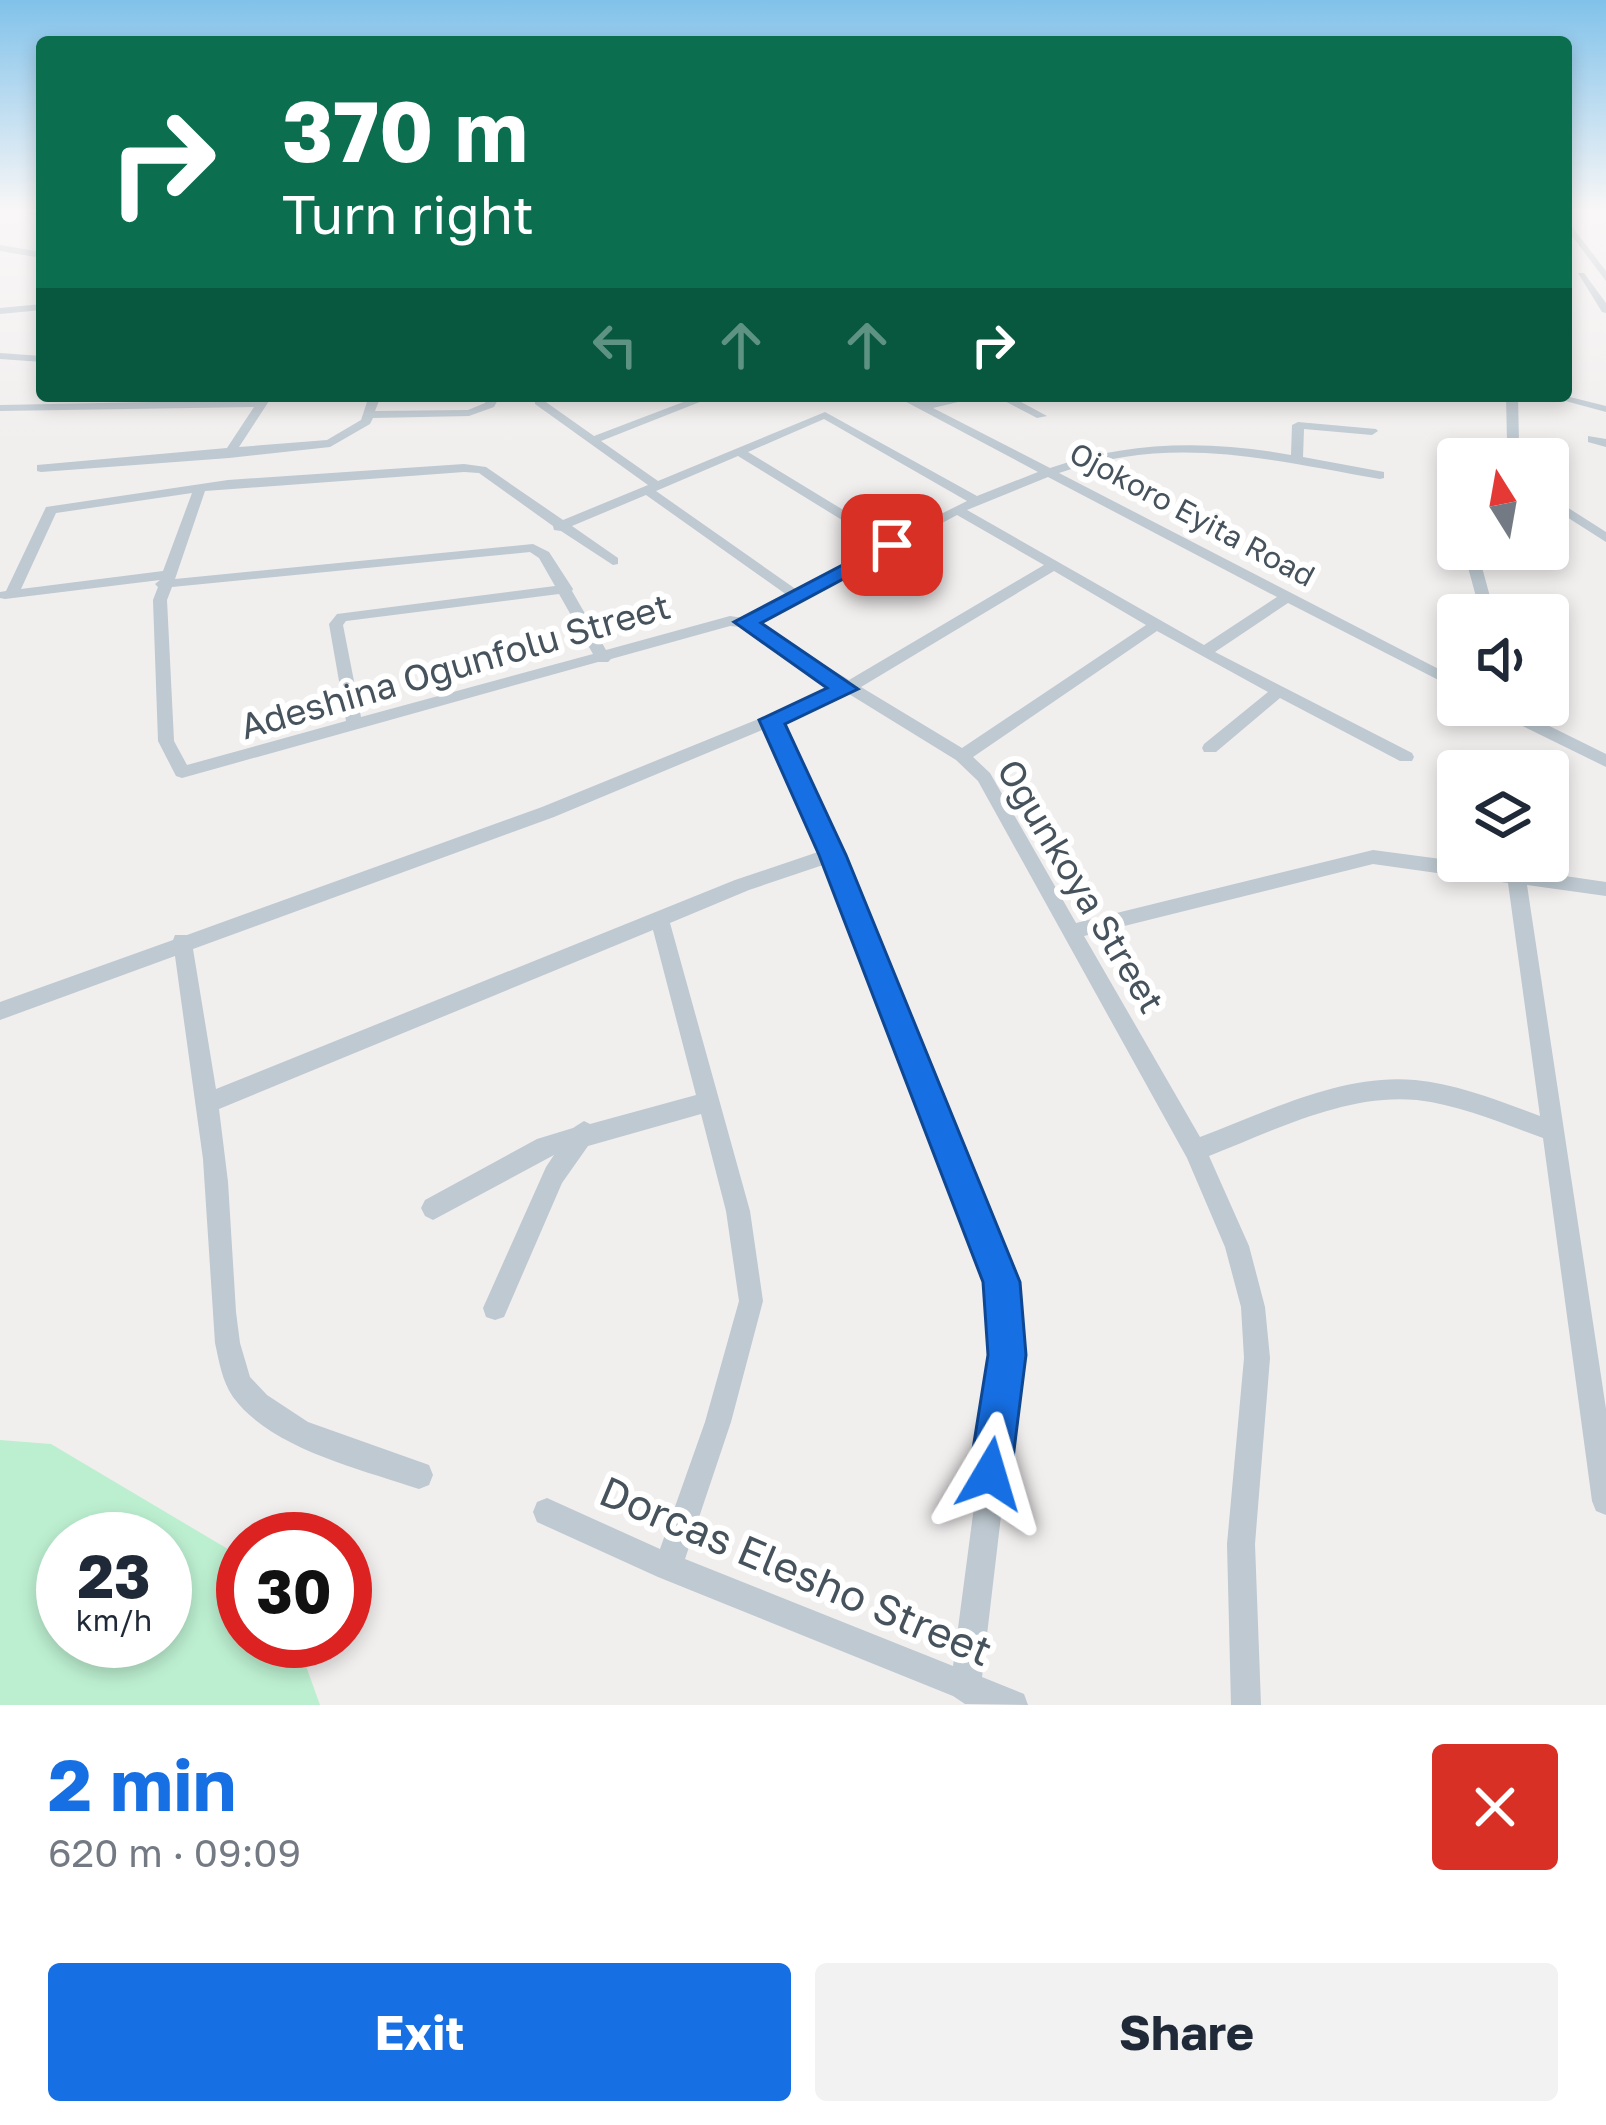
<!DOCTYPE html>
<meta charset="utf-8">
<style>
:root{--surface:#fff;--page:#f2f2f3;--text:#1f2937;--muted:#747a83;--accent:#166fe3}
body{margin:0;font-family:"Golos Text",sans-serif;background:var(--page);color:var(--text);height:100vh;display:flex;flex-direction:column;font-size:45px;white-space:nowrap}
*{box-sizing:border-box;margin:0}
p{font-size:39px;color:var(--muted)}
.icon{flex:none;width:66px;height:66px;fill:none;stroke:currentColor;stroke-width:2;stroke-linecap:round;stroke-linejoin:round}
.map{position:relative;height:1705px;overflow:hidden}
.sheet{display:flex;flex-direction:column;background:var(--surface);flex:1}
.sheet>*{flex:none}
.hud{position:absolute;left:36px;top:36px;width:1536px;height:366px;border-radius:12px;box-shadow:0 6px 18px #0003;background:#0b6e4f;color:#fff;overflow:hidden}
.needle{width:78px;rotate:349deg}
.controls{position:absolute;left:1437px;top:438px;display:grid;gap:24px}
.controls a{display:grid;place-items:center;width:132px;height:132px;border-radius:12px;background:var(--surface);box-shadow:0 6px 18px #0003;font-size:60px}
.speed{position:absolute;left:36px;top:1512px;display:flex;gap:24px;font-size:60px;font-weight:700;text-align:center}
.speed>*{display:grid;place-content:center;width:156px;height:156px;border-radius:50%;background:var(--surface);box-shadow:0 6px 18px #0003;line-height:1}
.speed small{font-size:30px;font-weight:400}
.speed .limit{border:18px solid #d22;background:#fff;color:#111}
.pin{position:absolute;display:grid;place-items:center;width:102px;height:102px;color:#fff;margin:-51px;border-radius:24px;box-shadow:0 6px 18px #0006}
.me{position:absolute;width:132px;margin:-66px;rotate:7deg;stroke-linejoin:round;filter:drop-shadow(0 0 9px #0008)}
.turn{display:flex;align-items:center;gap:42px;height:252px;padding:0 48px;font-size:54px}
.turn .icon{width:156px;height:156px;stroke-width:2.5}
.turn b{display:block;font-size:84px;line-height:102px}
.lanes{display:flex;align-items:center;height:114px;padding:0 48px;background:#0003;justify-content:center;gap:60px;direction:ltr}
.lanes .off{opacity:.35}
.round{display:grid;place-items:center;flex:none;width:126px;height:126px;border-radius:12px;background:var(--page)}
.overview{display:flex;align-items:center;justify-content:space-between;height:204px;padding:0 48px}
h1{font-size:72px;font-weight:700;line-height:90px;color:var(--accent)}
.button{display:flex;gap:24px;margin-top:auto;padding:24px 48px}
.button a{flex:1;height:138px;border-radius:12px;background:var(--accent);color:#fff;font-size:48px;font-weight:700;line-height:138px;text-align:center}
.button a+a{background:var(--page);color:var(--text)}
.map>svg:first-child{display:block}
</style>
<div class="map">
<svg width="1606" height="1705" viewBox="0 0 1606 1705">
<rect width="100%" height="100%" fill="#f1eeee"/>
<!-- green -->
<path fill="#bcefd0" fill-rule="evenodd" d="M 0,1440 L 51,1444 L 243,1558 L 243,1641 L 297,1641 L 320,1705 L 0,1705 ZM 63,1539 L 165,1539 L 165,1641 L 63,1641 Z"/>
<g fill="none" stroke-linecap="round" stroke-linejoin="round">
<!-- minor -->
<path fill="#bec9d1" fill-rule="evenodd" d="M 11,210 L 42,211 L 42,217 Z
M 1566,219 L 1606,271 L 1606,281 L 1566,228 Z
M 0,245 L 42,252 L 42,258 L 0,251 Z
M 1578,273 L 1584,273 L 1606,303 L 1606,313 L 1602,312 Z
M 42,304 L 42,310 L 0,314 L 0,308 Z
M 0,353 L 42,356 L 42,362 L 0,359 Z
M 261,396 L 271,398 L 239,447 L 327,440 L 361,420 L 369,396 L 381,396 L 375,411 L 468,410 L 485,403 L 488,396 L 500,396 L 494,407 L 469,416 L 373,418 L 370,424 L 330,447 L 229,458 L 41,472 L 37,471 L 37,465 L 227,448 L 254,407 L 0,411 L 0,405 L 258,400 Z
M 699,396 L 715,396 L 601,441 L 658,481 L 825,412 L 977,496 L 1038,472 L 895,396 C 907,396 916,402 927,402 C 945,402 964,396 983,396 L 933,408 L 1050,468 C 1129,441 1209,440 1291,455 L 1292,425 L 1298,422 L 1376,429 L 1378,431 L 1372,435 L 1304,429 L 1303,457 L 1384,472 L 1384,478 L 1380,479 C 1266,459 1173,434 1059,473 L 1458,679 L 1458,690 L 1288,603 L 1215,652 L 1412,753 L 1414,757 L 1412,761 L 1400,761 L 1280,698 L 1216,752 L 1204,752 L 1202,748 L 1204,744 L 1268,692 L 1157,631 L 973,757 L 990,773 L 1076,923 L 1373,850 L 1509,868 L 1516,865 L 1524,870 L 1606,882 L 1606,896 L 1527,885 L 1606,1409 L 1606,1515 L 1596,1511 L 1592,1501 L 1543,1138 C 1502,1123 1460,1105 1417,1100 C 1346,1093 1273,1131 1209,1156 L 1249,1246 L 1265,1307 L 1270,1358 L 1255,1544 L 1261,1705 L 1231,1705 L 1227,1544 L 1244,1358 L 1241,1307 L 1225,1247 L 1187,1158 L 978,781 L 956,760 L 849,694 L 780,722 L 841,855 L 1013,1282 L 1020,1355 L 982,1677 L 1024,1694 L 1028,1705 L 965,1704 L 953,1696 L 658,1577 L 537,1522 L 533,1512 L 537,1502 L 547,1498 L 660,1549 L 705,1422 L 739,1301 L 726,1211 L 701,1114 L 588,1146 L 562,1183 L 504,1317 L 495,1320 L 486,1317 L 483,1308 L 546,1167 L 554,1155 L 433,1220 L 425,1216 L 421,1208 L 425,1200 L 537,1139 L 573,1128 L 584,1121 L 590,1124 L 696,1095 L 653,930 L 219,1109 L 228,1182 L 236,1312 L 240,1343 L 250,1377 L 267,1395 L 308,1422 L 429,1465 L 433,1475 L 429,1485 L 419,1489 C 361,1469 271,1449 233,1397 C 222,1381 219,1361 215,1343 L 203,1159 L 175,956 L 0,1020 L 0,1002 L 173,940 L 175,935 L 187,935 L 542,807 L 837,687 L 741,627 L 730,626 L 611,659 L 608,662 L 598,662 L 182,778 L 176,776 L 158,741 L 153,600 L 158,587 L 155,584 L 160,580 L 5,599 L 0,598 L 0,592 L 6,591 L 46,507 L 228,480 L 464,464 L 486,467 L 563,520 L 648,485 L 535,404 L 535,400 L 543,400 L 594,436 ZM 824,419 L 967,501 L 891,539 L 748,452 ZM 738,456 L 881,544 L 797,590 L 656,491 ZM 464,472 L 479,473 L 553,526 L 554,530 L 561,531 L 613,565 L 618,564 L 618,558 L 572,526 L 646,495 L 787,595 L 743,618 L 730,616 L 606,650 L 572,591 L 573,589 L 549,552 L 533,544 L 175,579 L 205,491 ZM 1048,477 L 1277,597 L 1204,645 L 967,510 ZM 192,493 L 163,571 L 21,589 L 56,513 ZM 957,515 L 1044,565 L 849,680 L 756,623 ZM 530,552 L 539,558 L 555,586 L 337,614 L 329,624 L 346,721 L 187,765 L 174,741 L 167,600 L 172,587 ZM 1054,571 L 1146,625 L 962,748 L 861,687 ZM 559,594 L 593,654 L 361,717 L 343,625 L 346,621 ZM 767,728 L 821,851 L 735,880 L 216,1089 L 193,949 L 554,817 ZM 826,864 L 989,1282 L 994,1355 L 953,1666 L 685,1559 L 731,1422 L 763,1301 L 750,1211 L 670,923 L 749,890 ZM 1373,864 L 1508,883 L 1540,1116 C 1499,1101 1458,1084 1415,1080 C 1342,1073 1267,1112 1200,1137 L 1084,936 Z
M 995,396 L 1010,396 L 1047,416 L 1037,418 Z
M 1506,396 L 1518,396 L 1519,443 L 1492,456 L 1484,456 L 1484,450 L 1507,441 Z
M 1547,396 L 1566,396 L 1606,406 L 1606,412 Z
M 1588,436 L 1606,439 L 1606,447 L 1588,442 Z
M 1448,466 L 1458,469 L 1458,499 L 1452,495 Z
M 1548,495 L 1606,532 L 1606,542 L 1548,505 Z
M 1463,549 L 1477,549 L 1495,615 L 1481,615 Z
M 1486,705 L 1507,705 L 1606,754 L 1606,767 L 1488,709 Z"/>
</g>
<!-- sky -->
<linearGradient id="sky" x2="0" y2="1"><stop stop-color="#81c2ea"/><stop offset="0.47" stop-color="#f9f7f7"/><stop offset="1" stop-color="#f9f7f7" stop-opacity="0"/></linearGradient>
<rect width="1606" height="448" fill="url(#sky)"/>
<!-- route -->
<path fill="#166fe3" stroke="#0e4894" stroke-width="3" d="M 892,539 L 899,541 L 899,549 L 761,623 L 858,689 L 785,724 L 846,855 L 1020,1282 L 1026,1355 L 1011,1474 L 1005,1489 L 990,1495 L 975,1489 L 969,1474 L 988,1355 L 983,1282 L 819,855 L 759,720 L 827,688 L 734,622 Z"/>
<g text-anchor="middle" stroke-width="12" stroke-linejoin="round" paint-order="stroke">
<!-- far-street labels -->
<g font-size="30" fill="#46525c" stroke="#fff">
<text transform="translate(1192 515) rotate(28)" y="10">Ojokoro Eyita Road</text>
</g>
<!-- street labels -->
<g font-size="36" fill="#46525c" stroke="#fff">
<text transform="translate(455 666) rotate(-16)" y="13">Adeshina Ogunfolu Street</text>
<text transform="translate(1081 886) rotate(59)" y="13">Ogunkoya Street</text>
</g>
<!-- near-street labels -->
<g font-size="42" fill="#46525c" stroke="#fff">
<text transform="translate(796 1571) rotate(23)" y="15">Dorcas Elesho Street</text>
</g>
</g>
</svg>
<div class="controls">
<a><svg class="needle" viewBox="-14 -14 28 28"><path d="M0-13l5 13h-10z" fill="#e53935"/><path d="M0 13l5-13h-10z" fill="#747a83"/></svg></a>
<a><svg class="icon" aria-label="sound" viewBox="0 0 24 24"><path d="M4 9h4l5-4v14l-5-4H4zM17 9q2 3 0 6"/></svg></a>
<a><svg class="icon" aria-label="layers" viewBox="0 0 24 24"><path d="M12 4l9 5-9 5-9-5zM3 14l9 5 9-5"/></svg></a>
</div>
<div class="speed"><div>23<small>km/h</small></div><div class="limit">30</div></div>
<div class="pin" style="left:892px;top:545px;background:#d93025"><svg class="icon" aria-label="arrive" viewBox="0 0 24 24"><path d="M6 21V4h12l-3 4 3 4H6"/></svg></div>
<svg class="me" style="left:990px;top:1474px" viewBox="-20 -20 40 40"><path d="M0-17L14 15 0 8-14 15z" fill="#166fe3" stroke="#fff" stroke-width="4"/></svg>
<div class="hud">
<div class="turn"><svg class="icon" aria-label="right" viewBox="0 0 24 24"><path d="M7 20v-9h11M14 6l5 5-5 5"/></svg><div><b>370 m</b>Turn right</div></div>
<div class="lanes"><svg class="icon off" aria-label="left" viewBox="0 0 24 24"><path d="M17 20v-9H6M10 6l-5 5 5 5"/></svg><svg class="icon off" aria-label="ahead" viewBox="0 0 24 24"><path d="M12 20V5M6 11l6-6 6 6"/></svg><svg class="icon off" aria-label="ahead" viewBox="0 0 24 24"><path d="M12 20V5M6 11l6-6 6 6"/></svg><svg class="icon" aria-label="right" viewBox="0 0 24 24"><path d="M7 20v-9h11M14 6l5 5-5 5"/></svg></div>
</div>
</div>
<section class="sheet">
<div class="overview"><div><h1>2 min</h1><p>620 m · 09:09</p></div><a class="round" style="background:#d93025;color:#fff"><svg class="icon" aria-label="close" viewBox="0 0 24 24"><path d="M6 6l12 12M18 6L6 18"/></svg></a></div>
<div class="button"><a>Exit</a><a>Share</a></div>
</section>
